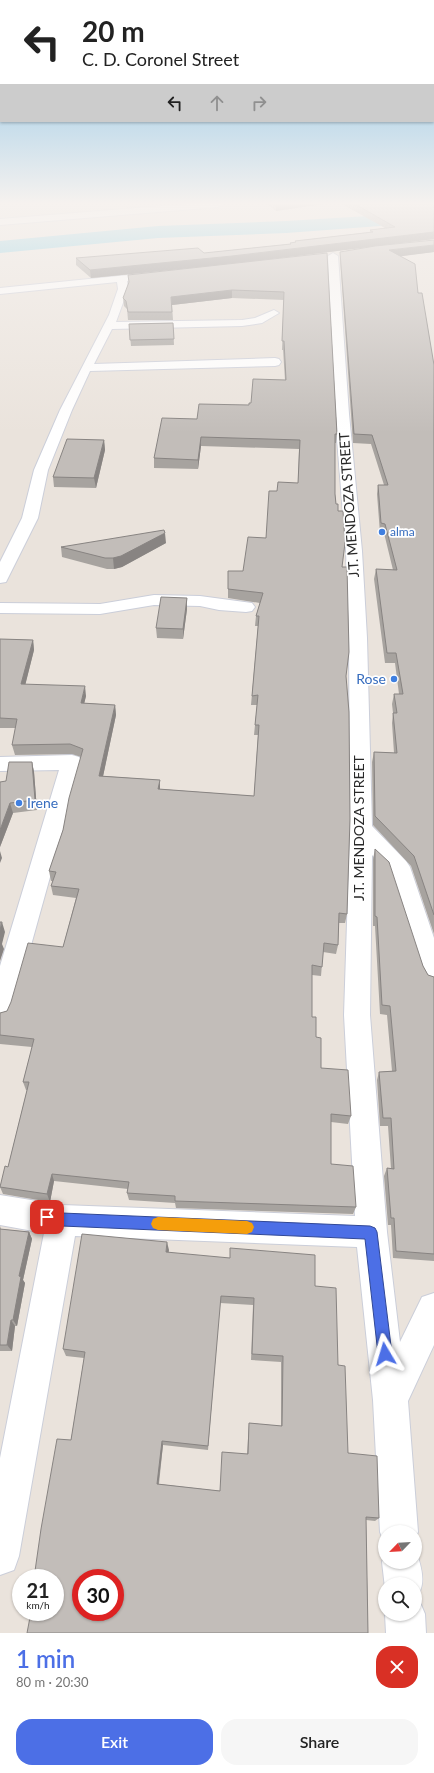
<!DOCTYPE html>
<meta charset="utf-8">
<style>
:root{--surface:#fff;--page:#f6f6f6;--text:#222;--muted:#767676;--accent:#4c6fe6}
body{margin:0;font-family:Lato,sans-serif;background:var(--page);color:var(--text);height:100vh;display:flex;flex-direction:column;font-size:15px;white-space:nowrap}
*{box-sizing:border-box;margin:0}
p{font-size:13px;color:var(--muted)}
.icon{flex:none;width:22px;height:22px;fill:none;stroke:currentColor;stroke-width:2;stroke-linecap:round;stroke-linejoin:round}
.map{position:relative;height:1633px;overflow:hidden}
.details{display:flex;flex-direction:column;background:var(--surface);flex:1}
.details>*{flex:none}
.guide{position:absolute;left:0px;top:0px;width:434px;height:122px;box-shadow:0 1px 3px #0004;background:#fff;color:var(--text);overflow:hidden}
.needle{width:26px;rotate:245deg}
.buttons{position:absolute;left:378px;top:1525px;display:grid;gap:8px}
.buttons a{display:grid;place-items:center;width:44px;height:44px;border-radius:50%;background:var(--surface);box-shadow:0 1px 3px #0004;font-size:20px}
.speed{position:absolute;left:12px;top:1569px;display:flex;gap:8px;font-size:20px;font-weight:700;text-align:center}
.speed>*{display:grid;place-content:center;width:52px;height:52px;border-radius:50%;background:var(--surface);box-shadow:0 1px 3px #0004;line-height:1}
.speed small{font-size:10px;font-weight:400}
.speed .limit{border:6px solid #d22;background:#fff;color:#111}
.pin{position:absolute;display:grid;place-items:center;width:34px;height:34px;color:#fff;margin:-17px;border-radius:8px;box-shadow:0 2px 6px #0006}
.me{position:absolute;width:44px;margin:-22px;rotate:353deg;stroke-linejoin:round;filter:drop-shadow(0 0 3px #0008)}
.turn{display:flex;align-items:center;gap:14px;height:84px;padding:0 16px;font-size:18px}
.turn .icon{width:52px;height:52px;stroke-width:2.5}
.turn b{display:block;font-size:28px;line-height:34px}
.lanes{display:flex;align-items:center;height:38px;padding:0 16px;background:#0003;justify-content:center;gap:20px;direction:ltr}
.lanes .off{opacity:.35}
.round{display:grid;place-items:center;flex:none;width:42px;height:42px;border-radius:16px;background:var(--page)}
.headline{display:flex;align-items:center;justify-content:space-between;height:68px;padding:0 16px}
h1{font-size:24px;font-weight:600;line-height:30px;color:var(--accent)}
.action{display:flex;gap:8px;margin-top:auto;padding:8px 16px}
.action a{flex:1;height:46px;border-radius:16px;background:var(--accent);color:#fff;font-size:16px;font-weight:600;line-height:46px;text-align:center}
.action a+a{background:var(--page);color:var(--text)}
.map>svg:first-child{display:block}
</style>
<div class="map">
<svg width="434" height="1633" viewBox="0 0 434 1633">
<rect width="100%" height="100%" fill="#eae3dc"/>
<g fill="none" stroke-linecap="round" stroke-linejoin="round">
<!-- river -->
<path fill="#7acae1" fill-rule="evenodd" d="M 434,212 L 434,222 L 286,233 L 158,238 L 0,253 L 0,241 L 158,226 L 286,221 Z"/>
<!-- minor casing -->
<g stroke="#cbced9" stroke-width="2">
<path id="minor" d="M 186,204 L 222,204 L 218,207 L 0,225 L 0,219 Z
M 333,253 L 338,256 L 349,414 L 362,551 L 367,638 L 372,826 L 406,861 L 410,867 L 434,938 L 434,986 L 425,983 L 421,975 L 388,871 L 372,855 L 370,1015 L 387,1232 L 400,1342 L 422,1297 L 434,1293 L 434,1345 L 408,1401 L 418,1532 L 415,1539 L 415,1532 L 385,1532 L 385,1544 L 380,1532 L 373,1400 L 357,1247 L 75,1236 L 19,1556 L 14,1570 L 0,1575 L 0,1458 L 44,1233 L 0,1225 L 0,1195 L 62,1205 L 355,1216 L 344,1015 L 350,829 L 349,638 L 346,551 L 335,414 L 328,256 Z
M 158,272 L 163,275 L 162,277 L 127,281 L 128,289 L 116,322 L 242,320 L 255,318 L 274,310 L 279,313 L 262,323 L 242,326 L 112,329 L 94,364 L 275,358 L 279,359 L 281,362 L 279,365 L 275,366 L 90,371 L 72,410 L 48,470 L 38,518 L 6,582 L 0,583 L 0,562 L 22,518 L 34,470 L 60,410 L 109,315 L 118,289 L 117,282 L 0,294 L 0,288 Z
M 154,595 L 200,596 L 252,603 L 255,607 L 252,611 L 246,612 L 219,610 L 200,606 L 154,605 L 100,614 L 0,613 L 0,603 L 100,604 Z
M 72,755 L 79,757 L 82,762 L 13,1010 L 9,1018 L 0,1022 L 0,966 L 59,770 L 0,771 L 0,757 Z
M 415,1549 C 421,1564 428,1586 415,1598 L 419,1600 L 425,1614 L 426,1633 L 386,1633 L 385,1614 L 415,1614 L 415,1584 L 385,1584 L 385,1588 L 382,1562 L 385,1554 L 385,1562 L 415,1562 Z"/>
</g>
<!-- minor -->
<use href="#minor" fill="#fff" fill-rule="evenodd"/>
</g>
<!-- wall -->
<path fill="#a7a39f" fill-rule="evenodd" d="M 266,204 L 323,204 L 276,211 Z
M 342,204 L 434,204 L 434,239 L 232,264 L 91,278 L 76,265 L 76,258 L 204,253 L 290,244 L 290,243 L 295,242 L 295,241 L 370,232 L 370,230 L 385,228 Z
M 340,252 L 434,252 L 400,256 L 418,293 L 434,438 L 434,934 L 411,866 L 373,825 L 372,762 L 374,752 L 394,753 L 392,723 L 393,713 L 392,704 L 394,694 L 399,694 L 395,663 L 385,663 L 374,579 L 376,569 L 393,570 L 384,533 L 380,533 L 377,494 L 378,485 L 384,485 L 371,444 L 353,443 L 340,259 Z
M 327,253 L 337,434 L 336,443 L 335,443 L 335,494 L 336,504 L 338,511 L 342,567 L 346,676 L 347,914 L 345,923 L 339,923 L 338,945 L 336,954 L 323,952 L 321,976 L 312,975 L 312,1017 L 316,1037 L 321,1068 L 351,1116 L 348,1124 L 331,1122 L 331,1164 L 356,1207 L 353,1214 L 176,1208 L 175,1203 L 129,1200 L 127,1193 L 128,1189 L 54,1181 L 50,1202 L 3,1194 L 0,1187 L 0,1186 L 8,1167 L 27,1090 L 26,1090 L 23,1082 L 32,1047 L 0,1044 L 0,1013 L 7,1011 L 63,947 L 76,898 L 53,895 L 51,886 L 53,881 L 51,881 L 49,871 L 63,830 L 81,757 L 72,754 L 15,755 L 12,745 L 16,728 L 0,728 L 0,639 L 33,640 L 34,650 L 25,685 L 86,696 L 84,703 L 115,705 L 116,715 L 103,776 L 160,780 L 160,789 L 254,796 L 258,735 L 254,735 L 257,705 L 251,705 L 258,626 L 255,626 L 256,616 L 260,603 L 228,598 L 228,571 L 243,571 L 266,538 L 277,491 L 298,483 L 299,449 L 201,446 L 198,469 L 154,468 L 154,458 L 197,419 L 249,405 L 285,380 L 283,350 L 282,350 L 284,300 L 232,298 L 172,305 L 173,320 L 128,320 L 127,309 L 124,306 L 123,298 Z
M 173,323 L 174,345 L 131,346 L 129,324 Z
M 104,440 L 105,450 L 96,488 L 54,487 L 53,477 Z
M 166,543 L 122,567 L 114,569 L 107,569 L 62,557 L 61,547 Z
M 187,598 L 187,609 L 183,639 L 157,638 L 156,628 Z
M 32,762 L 34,772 L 37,810 L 13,813 L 0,847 L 6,781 Z
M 375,849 L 423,966 L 428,975 L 434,977 L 434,1261 L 393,1258 L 391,1225 L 388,1225 L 384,1176 L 387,1168 L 391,1169 L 388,1126 L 380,1126 L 377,1080 L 379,1072 L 392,1071 L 387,1015 L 380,1014 L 375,926 L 373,926 L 373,859 Z
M 0,1226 L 1,1229 L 29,1232 L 32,1239 L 23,1280 L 25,1283 L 17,1326 L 15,1326 L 12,1351 L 0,1351 Z
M 169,1250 L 168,1253 L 315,1286 L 338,1365 L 348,1453 L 379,1518 L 375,1521 L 366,1520 L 368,1633 L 71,1440 L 84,1358 L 66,1356 L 63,1349 ZM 220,1303 L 253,1305 L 251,1360 L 281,1362 L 281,1426 L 249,1423 L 247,1454 L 220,1491 L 159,1484 L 163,1445 L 208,1450 Z"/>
<!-- shaded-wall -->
<path fill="#888482" d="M 276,204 L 323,204 L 276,211 Z
M 434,232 L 434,239 L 232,264 L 91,278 L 90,270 Z
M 434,245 L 434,252 L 388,258 L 389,250 Z
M 232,290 L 232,298 L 172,305 L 171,297 Z
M 201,437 L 201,446 L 198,469 L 198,460 Z
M 104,440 L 105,450 L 96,488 L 94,478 Z
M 165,533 L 166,543 L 122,567 L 114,569 L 113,558 Z
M 187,598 L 187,609 L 183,639 L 183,629 Z
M 33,640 L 34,650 L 23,694 L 21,684 Z
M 85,686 L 86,696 L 82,713 L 81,703 Z
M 115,705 L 116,715 L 101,786 L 99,776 Z
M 32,762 L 34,772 L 37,810 L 35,800 Z
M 160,780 L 160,790 L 158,789 Z
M 10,803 L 13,813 L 0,847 L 0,830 Z
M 0,851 L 2,858 L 0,863 Z
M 2,922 L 5,932 L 2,944 L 4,949 L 0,961 L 0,930 Z
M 52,1174 L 54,1181 L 50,1202 L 47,1194 Z
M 29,1232 L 32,1239 L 23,1280 L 25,1283 L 17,1326 L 13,1320 L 19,1276 Z
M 167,1242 L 169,1250 L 167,1260 L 166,1252 Z
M 11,1320 L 15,1326 L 12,1351 L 7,1345 Z
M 162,1441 L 163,1445 L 158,1487 L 157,1484 Z"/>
<!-- building -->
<path fill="#c2bdb9" stroke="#888482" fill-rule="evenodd" d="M 355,204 L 434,204 L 434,232 L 232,256 L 90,270 L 76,258 L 198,248 L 204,253 L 291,244 L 290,243 L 296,242 L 295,241 L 373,232 L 370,230 L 395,227 Z
M 434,240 L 434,245 L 389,250 L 415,264 L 418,293 L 422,293 L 434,365 L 434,915 L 414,856 L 375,816 L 374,752 L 397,753 L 393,713 L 397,713 L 394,694 L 403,694 L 396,653 L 387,653 L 376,569 L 397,570 L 385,524 L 381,523 L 378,485 L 388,485 L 372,435 L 354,434 L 340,252 L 375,246 Z
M 327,253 L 337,434 L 335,434 L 335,494 L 336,504 L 338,504 L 338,511 L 343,511 L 345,543 L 342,567 L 347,567 L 349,652 L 346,676 L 349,712 L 350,819 L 347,914 L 339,913 L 338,945 L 324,943 L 322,967 L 312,965 L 312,1017 L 316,1017 L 316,1037 L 321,1038 L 321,1068 L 348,1070 L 351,1116 L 331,1114 L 331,1164 L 353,1166 L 356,1207 L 175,1201 L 175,1196 L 127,1193 L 129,1182 L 52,1174 L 47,1194 L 0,1187 L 5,1166 L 8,1167 L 29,1082 L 23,1082 L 34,1039 L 0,1035 L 0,1013 L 7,1011 L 11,1002 L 28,943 L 63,947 L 79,889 L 51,886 L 56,872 L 49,871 L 63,830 L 69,798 L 83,749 L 70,744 L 12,745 L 17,719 L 0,718 L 0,639 L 33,640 L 21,684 L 85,686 L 81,703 L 115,705 L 99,776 L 160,780 L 158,789 L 254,796 L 259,725 L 255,725 L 258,695 L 252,696 L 259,616 L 256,616 L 263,593 L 228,589 L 228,571 L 243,571 L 248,537 L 266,538 L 269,491 L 277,491 L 278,482 L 298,483 L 300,440 L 201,437 L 198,460 L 154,458 L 162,418 L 197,419 L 199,404 L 249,405 L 249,403 L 251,403 L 253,379 L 286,380 L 284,341 L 282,341 L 284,292 L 232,290 L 171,297 L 172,312 L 128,312 L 126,301 L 123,298 L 129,282 L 128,275 Z
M 173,323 L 174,339 L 130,340 L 129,324 Z
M 67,439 L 104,440 L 94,478 L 53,477 Z
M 164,530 L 165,533 L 121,556 L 113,558 L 105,558 L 61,547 Z
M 161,597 L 187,598 L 183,629 L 156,628 Z
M 9,762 L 32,762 L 35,800 L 10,803 L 0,830 L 0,782 L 6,781 Z
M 375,849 L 389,862 L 423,966 L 428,975 L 434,977 L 434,1254 L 396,1251 L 394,1218 L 391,1218 L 387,1168 L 394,1169 L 391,1118 L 383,1118 L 379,1072 L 396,1071 L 390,1006 L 382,1005 L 377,917 L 375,916 Z
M 0,922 L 2,922 L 0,930 Z
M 0,1229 L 29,1232 L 19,1276 L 21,1277 L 13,1320 L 11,1320 L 7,1345 L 0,1345 Z
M 82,1234 L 167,1242 L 166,1252 L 230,1258 L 230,1248 L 315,1255 L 315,1286 L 336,1288 L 338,1365 L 345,1366 L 348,1453 L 377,1456 L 379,1518 L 366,1517 L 368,1633 L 27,1633 L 31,1612 L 55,1612 L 55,1578 L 34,1578 L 41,1529 L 57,1439 L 71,1440 L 85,1352 L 63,1349 ZM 221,1296 L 254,1298 L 252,1354 L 283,1356 L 282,1426 L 249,1423 L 248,1454 L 222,1452 L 220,1491 L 157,1484 L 162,1441 L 208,1446 ZM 81,1578 L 115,1578 L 115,1612 L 81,1612 Z"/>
<!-- sky -->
<linearGradient id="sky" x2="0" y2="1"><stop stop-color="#7cbde5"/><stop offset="0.47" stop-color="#f6f2ef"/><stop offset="1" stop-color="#f6f2ef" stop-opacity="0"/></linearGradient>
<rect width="434" height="433" fill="url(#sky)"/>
<!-- route -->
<path fill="#4c6fe6" stroke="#314896" d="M 47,1211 L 62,1213 L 370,1226 L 375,1228 L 377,1232 L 392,1354 L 390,1359 L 385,1361 L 380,1359 L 378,1354 L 365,1239 L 62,1226 L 42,1222 L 40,1217 L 42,1213 Z"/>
<!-- slow -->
<path fill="#f59e0b" d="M 158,1217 L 247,1221 L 252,1223 L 254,1227 L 252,1232 L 247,1234 L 158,1230 L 153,1228 L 151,1224 L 153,1219 Z"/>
<!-- markers -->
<g fill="#3f7fe0" stroke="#fff" stroke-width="1.5">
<circle cx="382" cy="532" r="4"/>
<circle cx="394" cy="679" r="4"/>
<circle cx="19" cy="803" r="4"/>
</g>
<g text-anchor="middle" stroke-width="3.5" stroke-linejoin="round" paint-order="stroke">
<!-- far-shop labels -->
<g font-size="12" fill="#366cbe" stroke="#fff" text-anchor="start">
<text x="390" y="536">alma</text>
</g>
<!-- street labels -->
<g font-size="14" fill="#292929" stroke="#fff">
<text transform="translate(349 505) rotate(-94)" y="5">J.T. MENDOZA STREET</text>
<text transform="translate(359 828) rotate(-90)" y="5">J.T. MENDOZA STREET</text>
</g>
<!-- shop labels -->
<g font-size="14" fill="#366cbe" stroke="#fff" text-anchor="end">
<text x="386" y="684">Rose</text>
<text x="27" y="808" text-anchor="start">Irene</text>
</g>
</g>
</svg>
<div class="buttons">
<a><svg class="needle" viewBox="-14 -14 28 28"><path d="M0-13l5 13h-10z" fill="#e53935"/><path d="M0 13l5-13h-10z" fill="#767676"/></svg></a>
<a><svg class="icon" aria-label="search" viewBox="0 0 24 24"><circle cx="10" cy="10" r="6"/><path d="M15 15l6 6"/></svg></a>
</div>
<div class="speed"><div>21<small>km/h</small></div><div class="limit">30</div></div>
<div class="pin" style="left:47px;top:1217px;background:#d93025"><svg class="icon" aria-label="arrive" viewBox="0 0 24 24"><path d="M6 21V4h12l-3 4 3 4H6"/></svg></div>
<svg class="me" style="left:385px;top:1354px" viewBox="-20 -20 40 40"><path d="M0-17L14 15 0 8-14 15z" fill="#4c6fe6" stroke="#fff" stroke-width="4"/></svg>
<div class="guide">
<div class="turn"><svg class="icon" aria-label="left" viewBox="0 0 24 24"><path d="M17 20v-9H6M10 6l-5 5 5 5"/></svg><div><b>20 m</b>C. D. Coronel Street</div></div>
<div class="lanes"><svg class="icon" aria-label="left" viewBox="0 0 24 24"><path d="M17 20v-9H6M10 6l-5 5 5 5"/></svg><svg class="icon off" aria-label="ahead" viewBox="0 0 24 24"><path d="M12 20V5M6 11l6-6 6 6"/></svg><svg class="icon off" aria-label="right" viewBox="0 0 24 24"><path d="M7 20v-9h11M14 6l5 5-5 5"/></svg></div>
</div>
</div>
<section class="details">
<div class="headline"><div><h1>1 min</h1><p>80 m · 20:30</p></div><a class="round" style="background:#d93025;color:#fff"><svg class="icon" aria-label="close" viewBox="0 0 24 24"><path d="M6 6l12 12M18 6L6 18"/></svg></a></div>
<div class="action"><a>Exit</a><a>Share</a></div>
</section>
